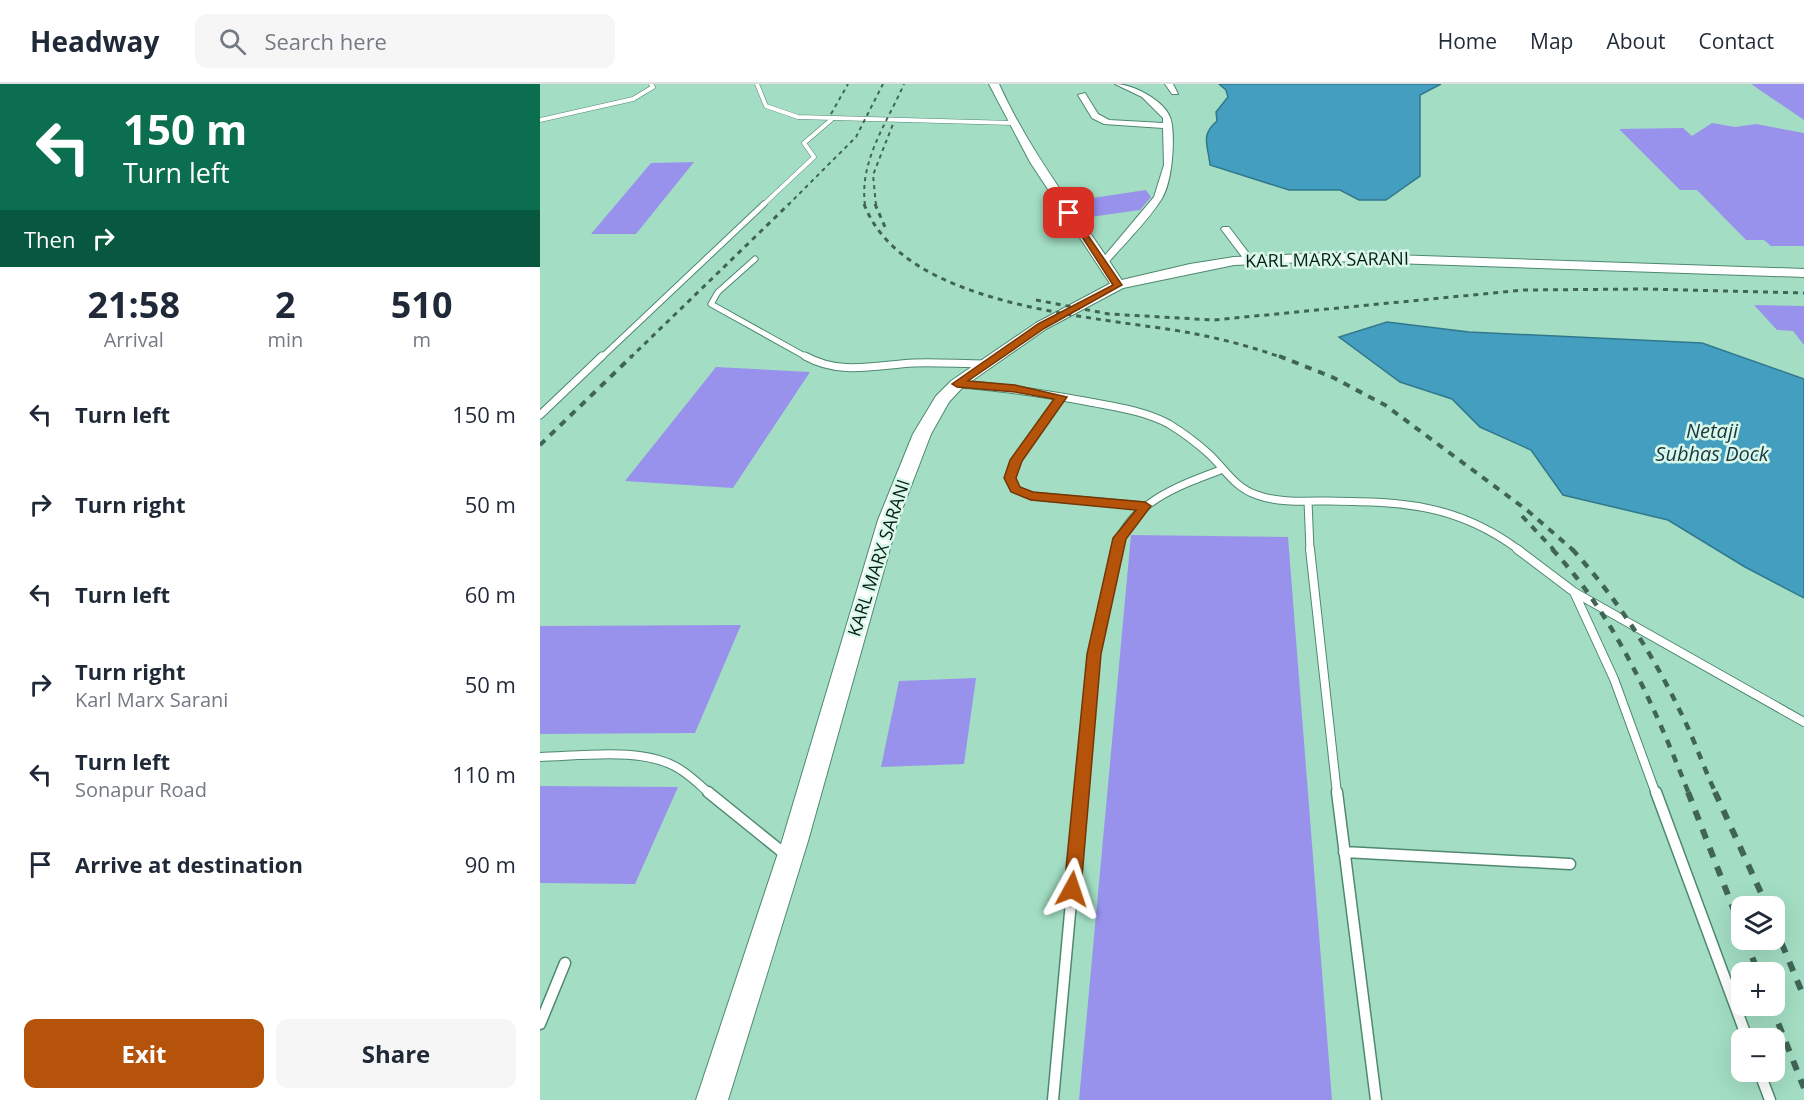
<!DOCTYPE html>
<meta charset="utf-8">
<style>
:root{--surface:#fff;--page:#f6f6f7;--text:#1f2937;--muted:#747a83;--line:#e0e1e3;--accent:#b45309}
body{margin:0;font-family:"Open Sans",sans-serif;background:var(--page);color:var(--text);height:100vh;display:flex;flex-direction:column;font-size:22px;white-space:nowrap}
*{box-sizing:border-box;margin:0}
p{font-size:20px;color:var(--muted)}
.icon{flex:none;width:33px;height:33px;fill:none;stroke:currentColor;stroke-width:2;stroke-linecap:round;stroke-linejoin:round}
.map{position:relative;flex:1;overflow:hidden}
.side{display:flex;flex-direction:column;background:var(--surface);width:540px}
.side>*{flex:none}
.top-card{background:#0b6e4f;color:#fff;overflow:hidden}
.tools{position:absolute;left:1191px;top:812px;display:grid;gap:12px}
.tools a{display:grid;place-items:center;width:54px;height:54px;border-radius:12px;background:var(--surface);box-shadow:0 6px 24px #0002;font-size:30px}
.pin{position:absolute;display:grid;place-items:center;width:51px;height:51px;color:#fff;margin:-26px;border-radius:12px;box-shadow:0 3px 9px #0006}
.me{position:absolute;width:66px;margin:-33px;rotate:5deg;stroke-linejoin:round;filter:drop-shadow(0 0 4px #0008)}
.turn{display:flex;align-items:center;gap:21px;height:126px;padding:0 24px;font-size:27px}
.turn .icon{width:78px;height:78px;stroke-width:2.5}
.turn b{display:block;font-size:42px;line-height:51px}
.then{display:flex;align-items:center;height:57px;padding:0 24px;background:#0003;gap:12px;font-size:22px}
.eta{display:flex;justify-content:space-evenly;align-items:center;height:102px;text-align:center}
.eta b{font-size:36px;font-weight:700;line-height:42px}
.button{display:flex;gap:12px;margin-top:auto;padding:12px 24px}
.button a{flex:1;height:69px;border-radius:12px;background:var(--accent);color:#fff;font-size:24px;font-weight:700;line-height:69px;text-align:center}
.button a+a{background:var(--page);color:var(--text)}
ul{padding:0;list-style:none}
li{display:flex;align-items:center;gap:18px;height:90px;padding:0 24px}
li div{flex:1}
li b{display:block;font-size:22px}
li em{font-style:normal}
header{display:flex;align-items:center;gap:36px;box-sizing:border-box;height:84px;padding:0 30px;background:var(--surface);border-bottom:2px solid var(--line)}
header strong{font-size:28px}
nav{display:flex;gap:33px;margin-inline-start:auto;font-size:21px}
.search{width:420px;height:54px;background:var(--page);display:flex;align-items:center;gap:15px;box-sizing:border-box;padding:0 21px;border-radius:12px;color:var(--muted);font-size:22px}
main{display:flex;flex:1;min-height:0}
.map>svg:first-child{display:block}
</style>
<header>
<strong>Headway</strong>
<div class="search"><svg class="icon" aria-label="search" viewBox="0 0 24 24"><circle cx="10" cy="10" r="6"/><path d="M15 15l6 6"/></svg>Search here</div>
<nav><a>Home</a><a>Map</a><a>About</a><a>Contact</a></nav>
</header>
<main>
<section class="side">
<div class="top-card">
<div class="turn"><svg class="icon" aria-label="left" viewBox="0 0 24 24"><path d="M17 20v-9H6M10 6l-5 5 5 5"/></svg><div><b>150 m</b>Turn left</div></div>
<div class="then">Then<svg class="icon" aria-label="right" viewBox="0 0 24 24"><path d="M7 20v-9h11M14 6l5 5-5 5"/></svg></div>
</div>
<div class="eta">
<div><b>21:58</b><p>Arrival</p></div>
<div><b>2</b><p>min</p></div>
<div><b>510</b><p>m</p></div>
</div>
<ul>
<li><svg class="icon" aria-label="left" viewBox="0 0 24 24"><path d="M17 20v-9H6M10 6l-5 5 5 5"/></svg><div><b>Turn left</b></div><em>150 m</em></li>
<li><svg class="icon" aria-label="right" viewBox="0 0 24 24"><path d="M7 20v-9h11M14 6l5 5-5 5"/></svg><div><b>Turn right</b></div><em>50 m</em></li>
<li><svg class="icon" aria-label="left" viewBox="0 0 24 24"><path d="M17 20v-9H6M10 6l-5 5 5 5"/></svg><div><b>Turn left</b></div><em>60 m</em></li>
<li><svg class="icon" aria-label="right" viewBox="0 0 24 24"><path d="M7 20v-9h11M14 6l5 5-5 5"/></svg><div><b>Turn right</b><p>Karl Marx Sarani</p></div><em>50 m</em></li>
<li><svg class="icon" aria-label="left" viewBox="0 0 24 24"><path d="M17 20v-9H6M10 6l-5 5 5 5"/></svg><div><b>Turn left</b><p>Sonapur Road</p></div><em>110 m</em></li>
<li><svg class="icon" aria-label="arrive" viewBox="0 0 24 24"><path d="M6 21V4h12l-3 4 3 4H6"/></svg><div><b>Arrive at destination</b></div><em>90 m</em></li>
</ul>
<div class="button"><a>Exit</a><a>Share</a></div>
</section>
<div class="map">
<svg width="1264" height="1016" viewBox="0 0 1264 1016">
<rect width="100%" height="100%" fill="#a3dec4"/>
<!-- water -->
<path fill="#439ec0" stroke="#31788d" stroke-width="1.5" d="M 679,0 L 901,0 L 880,11 L 880,92 L 846,116 L 819,116 L 800,106 L 749,106 L 670,81 C 668,61 660,51 677,37 L 676,28 L 688,13 L 686,6 Z
M 847,238 L 929,248 L 1162,259 L 1264,295 L 1264,514 L 1205,483 L 1128,436 L 1023,411 L 991,366 L 940,343 L 912,315 L 860,298 L 799,253 Z"/>
<!-- building -->
<path fill="#9892ed" d="M 1211,0 L 1264,0 L 1264,36 Z
M 1172,39 L 1195,43 L 1216,40 L 1264,49 L 1264,162 L 1231,162 L 1224,156 L 1206,156 L 1157,106 L 1140,106 L 1079,45 L 1143,44 L 1152,52 Z
M 154,78 L 96,150 L 51,150 L 111,79 Z
M 606,106 L 611,113 L 600,126 L 543,134 L 532,117 Z
M 1214,221 L 1264,222 L 1264,261 L 1253,247 L 1237,246 Z
M 176,283 L 270,288 L 193,404 L 85,397 Z
M 591,451 L 748,453 L 792,1016 L 539,1016 Z
M 201,541 L 155,649 L 0,650 L 0,542 Z
M 436,594 L 424,680 L 341,683 L 359,597 Z
M 0,702 L 138,703 L 95,800 L 0,799 Z"/>
<g fill="none" stroke-linecap="round" stroke-linejoin="round">
<!-- service-far4 casing -->
<g stroke="#4e8870" stroke-width="5">
<path id="service-far4" d="M 217,0 L 226,22 L 258,33 L 472,39
M 0,36 L 93,15 L 113,3 L 111,0
M 223,121 L 274,73 L 264,59 L 291,36"/>
</g>
<!-- service-far3 casing -->
<g stroke="#4e8870" stroke-width="7">
<path id="service-far3" d="M 215,175 L 178,208 L 171,220 L 268,274
M 61,274 L 224,120"/>
</g>
<!-- service-far2 casing -->
<g stroke="#4e8870" stroke-width="9">
<path id="service-far2" d="M 265,272 C 301,292 336,281 374,279 C 397,278 421,280 444,280
M 419,300 C 464,303 506,310 550,318 C 576,323 605,327 629,340 C 642,348 658,360 669,370 C 685,385 695,404 717,411 C 738,419 767,417 789,417 C 864,418 917,420 979,466
M 521,313 L 476,376 L 470,394 L 475,405 L 491,412 L 605,422
M 0,331 L 62,272
M 768,417 L 770,466
M 576,466 C 587,419 643,400 683,385"/>
</g>
<!-- service-far1 casing -->
<g stroke="#4e8870" stroke-width="10">
<path id="service-far1" d="M 770,465 L 797,710
M 977,465 L 1034,508 L 1264,638
M 1034,508 L 1074,595 L 1116,710
M 0,673 C 41,672 106,662 141,686 C 152,693 161,702 170,710
M 541,710 L 554,570 L 577,465"/>
</g>
<!-- service casing -->
<g stroke="#4e8870" stroke-width="13">
<path id="service" d="M 168,708 L 246,771
M 797,708 L 836,1016
M 1116,708 L 1207,954
M 804,768 L 1030,780
M 0,940 L 25,879
M 1219,987 L 1230,1016
M 513,1016 L 541,708"/>
</g>
<!-- minor casing -->
<g stroke="#4e8870" stroke-width="2">
<path id="minor" d="M 575,0 C 593,0 626,17 631,36 C 635,53 633,98 621,116 C 606,139 585,159 567,180 L 561,180 L 561,176 L 614,113 L 624,81 L 623,44 L 564,40 L 552,34 L 538,11 L 545,9 L 558,30 L 569,36 L 623,39 L 623,34 L 602,13 Z
M 625,0 L 633,0 L 638,10 L 632,10 Z
M 683,143 L 689,143 L 714,176 L 712,178 L 706,178 L 681,145 Z"/>
</g>
<!-- tertiary casing -->
<g stroke="#4e8870" stroke-width="2">
<path id="tertiary" d="M 449,0 L 459,0 C 492,73 542,134 585,201 L 583,204 L 573,204 L 490,78 Z"/>
</g>
<!-- secondary casing -->
<g stroke="#4e8870" stroke-width="2">
<path id="secondary" d="M 793,169 L 1264,185 L 1264,193 L 793,177 L 694,181 L 583,204 L 506,245 L 423,303 L 409,318 L 391,350 L 358,436 L 268,757 L 188,1016 L 156,1016 L 242,757 L 338,436 L 373,350 L 396,312 L 411,297 L 496,239 L 573,198 L 650,180 L 694,173 Z"/>
</g>
<!-- service-far4 -->
<use href="#service-far4" stroke="#fff" stroke-width="4"/>
<!-- service-far3 -->
<use href="#service-far3" stroke="#fff" stroke-width="5"/>
<!-- service-far2 -->
<use href="#service-far2" stroke="#fff" stroke-width="7"/>
<!-- service-far1 -->
<use href="#service-far1" stroke="#fff" stroke-width="8"/>
<!-- service -->
<use href="#service" stroke="#fff" stroke-width="10"/>
<!-- minor -->
<use href="#minor" fill="#fff" fill-rule="evenodd"/>
<!-- tertiary -->
<use href="#tertiary" fill="#fff" fill-rule="evenodd"/>
<!-- secondary -->
<use href="#secondary" fill="#fff" fill-rule="evenodd"/>
<!-- rail-far4 -->
<path stroke="#406555" stroke-width="2" stroke-dasharray="4 4" stroke-linecap="butt" d="M 291,30 L 308,0
M 248,121 L 316,53 L 343,0
M 325,121 C 319,77 347,39 364,0
M 336,121 L 333,91 L 353,40"/>
<!-- rail-far3 -->
<path stroke="#406555" stroke-width="3" stroke-dasharray="5 5" stroke-linecap="butt" d="M 324,120 C 364,225 558,232 651,249 C 682,255 713,263 743,274
M 335,120 L 345,143
M 496,216 L 569,230 L 674,236 L 984,206 L 1106,205 L 1264,209
M 90,274 L 249,120"/>
<!-- rail-far2 -->
<path stroke="#406555" stroke-width="4" stroke-dasharray="7 7" stroke-linecap="butt" d="M 739,272 L 792,293 L 845,321 L 988,427 L 1033,466
M 0,361 L 92,272
M 982,432 L 1014,466"/>
<!-- rail-far1 -->
<path stroke="#406555" stroke-width="4.5" stroke-dasharray="8 8" stroke-linecap="butt" d="M 1012,465 C 1076,533 1115,624 1149,710
M 1032,465 C 1075,512 1111,567 1139,625 C 1153,652 1163,682 1176,710"/>
<!-- rail -->
<path stroke="#406555" stroke-width="6" stroke-dasharray="10 10" stroke-linecap="butt" d="M 1148,708 L 1202,847
M 1175,708 L 1227,822
M 1234,841 L 1264,913
M 1205,855 L 1218,888
M 1231,921 L 1264,1004"/>
</g>
<!-- route -->
<path fill="#b45309" stroke="#753606" stroke-width="1.5" d="M 526,128 L 532,128 L 582,201 L 505,244 L 428,297 L 475,301 L 527,313 L 482,377 L 476,394 L 480,403 L 493,408 L 605,418 L 611,422 L 586,455 L 561,570 L 541,805 L 539,811 L 532,813 L 526,811 L 524,805 L 547,570 L 573,454 L 596,426 L 491,416 L 471,408 L 464,394 L 470,376 L 514,315 L 475,308 L 417,303 L 412,300 L 498,240 L 573,201 Z"/>
<g text-anchor="middle" stroke-width="5" stroke-linejoin="round" paint-order="stroke">
<!-- street labels -->
<g font-size="18" fill="#061f15" stroke="#daf8ea">
<text transform="translate(787 176) rotate(-1)" y="6">KARL MARX SARANI</text>
<text transform="translate(339 474) rotate(-72)" y="6">KARL MARX SARANI</text>
</g>
<!-- water labels -->
<g font-size="20" font-style="italic" fill="#1a3641" stroke="#daf8ea">
<text x="1172" y="354">Netaji<tspan x="1172" dy="23">Subhas Dock</tspan></text>
</g>
</g>
</svg>
<div class="tools">
<a><svg class="icon" aria-label="layers" viewBox="0 0 24 24"><path d="M12 4l9 5-9 5-9-5zM3 14l9 5 9-5"/></svg></a>
<a>+</a>
<a>−</a>
</div>
<div class="pin" style="left:529px;top:129px;background:#d93025"><svg class="icon" aria-label="arrive" viewBox="0 0 24 24"><path d="M6 21V4h12l-3 4 3 4H6"/></svg></div>
<svg class="me" style="left:532px;top:805px" viewBox="-20 -20 40 40"><path d="M0-17L14 15 0 8-14 15z" fill="#b45309" stroke="#fff" stroke-width="4"/></svg>
</div>
</main>
